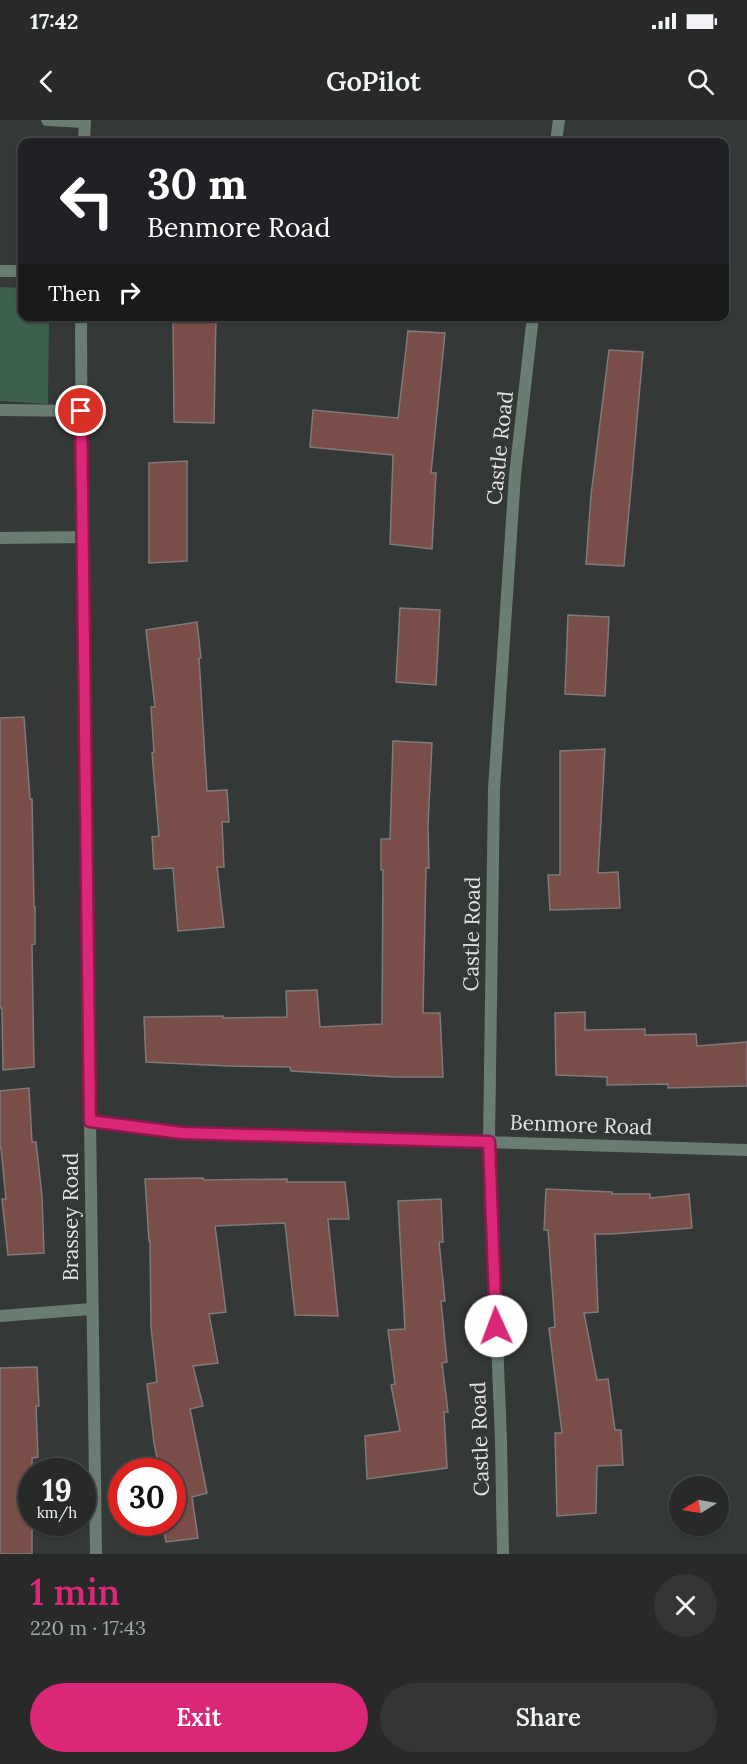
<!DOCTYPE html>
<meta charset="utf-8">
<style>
:root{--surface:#272a28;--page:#333634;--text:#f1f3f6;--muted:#a4a7a8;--line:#434645;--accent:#db2777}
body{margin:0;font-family:Lora,serif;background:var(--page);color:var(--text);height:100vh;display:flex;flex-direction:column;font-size:22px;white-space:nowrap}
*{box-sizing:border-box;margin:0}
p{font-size:20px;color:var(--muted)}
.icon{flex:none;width:33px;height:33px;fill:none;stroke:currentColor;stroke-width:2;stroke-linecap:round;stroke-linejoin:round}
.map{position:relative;height:1434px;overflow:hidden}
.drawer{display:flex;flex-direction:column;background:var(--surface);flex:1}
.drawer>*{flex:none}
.hud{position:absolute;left:18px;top:18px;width:711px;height:183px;border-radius:12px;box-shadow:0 2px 4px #0004,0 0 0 2px var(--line);background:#202124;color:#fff;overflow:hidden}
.needle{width:39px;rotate:259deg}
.tools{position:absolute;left:669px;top:1356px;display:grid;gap:12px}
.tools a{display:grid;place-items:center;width:60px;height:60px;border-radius:50%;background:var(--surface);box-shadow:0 2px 4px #0004,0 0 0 2px var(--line);font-size:30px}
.speed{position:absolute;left:18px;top:1338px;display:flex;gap:12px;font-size:30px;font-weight:700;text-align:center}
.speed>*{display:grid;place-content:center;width:78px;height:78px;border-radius:50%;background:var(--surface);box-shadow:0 2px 4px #0004,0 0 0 2px var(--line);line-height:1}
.speed small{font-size:15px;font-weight:400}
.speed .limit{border:9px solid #d22;background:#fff;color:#111}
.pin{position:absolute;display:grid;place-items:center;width:51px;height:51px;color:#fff;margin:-26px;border:3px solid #fff;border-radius:50%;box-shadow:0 2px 6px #0007}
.me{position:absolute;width:66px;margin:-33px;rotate:358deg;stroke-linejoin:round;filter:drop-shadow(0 0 4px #0008)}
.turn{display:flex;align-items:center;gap:21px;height:126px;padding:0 30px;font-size:27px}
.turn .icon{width:78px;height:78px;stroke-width:2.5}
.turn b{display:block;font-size:42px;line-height:51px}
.then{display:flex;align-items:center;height:57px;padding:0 30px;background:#0003;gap:12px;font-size:22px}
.round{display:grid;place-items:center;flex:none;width:63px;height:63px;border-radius:32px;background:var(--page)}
.summary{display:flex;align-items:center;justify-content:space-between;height:102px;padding:0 30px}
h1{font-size:36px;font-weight:600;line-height:45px;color:var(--accent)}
.primary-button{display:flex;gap:12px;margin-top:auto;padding:12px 30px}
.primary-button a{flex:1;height:69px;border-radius:36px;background:var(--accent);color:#fff;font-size:24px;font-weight:600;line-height:69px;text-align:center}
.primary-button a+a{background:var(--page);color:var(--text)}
.status{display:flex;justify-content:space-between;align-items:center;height:42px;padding:0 30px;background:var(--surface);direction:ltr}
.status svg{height:16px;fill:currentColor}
header{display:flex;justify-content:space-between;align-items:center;height:78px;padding:0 30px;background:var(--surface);font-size:27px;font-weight:600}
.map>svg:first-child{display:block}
</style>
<div class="status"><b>17:42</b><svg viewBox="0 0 49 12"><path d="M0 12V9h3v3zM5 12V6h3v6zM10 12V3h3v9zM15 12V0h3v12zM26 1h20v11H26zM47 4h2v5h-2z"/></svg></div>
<header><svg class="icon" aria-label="back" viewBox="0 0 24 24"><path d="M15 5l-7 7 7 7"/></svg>GoPilot<svg class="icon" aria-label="search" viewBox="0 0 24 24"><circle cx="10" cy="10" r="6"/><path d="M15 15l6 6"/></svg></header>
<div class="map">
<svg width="747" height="1434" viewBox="0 0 747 1434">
<rect width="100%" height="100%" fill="#343836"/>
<!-- green -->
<path fill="#3e614e" d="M 0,167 L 22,168 L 22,196 L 49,197 L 48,284 L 0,281 Z"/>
<!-- building -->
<path fill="#7a4e48" stroke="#807a7a" stroke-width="1.5" d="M 173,196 L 216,196 L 214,303 L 174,302 Z
M 408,211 L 445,213 L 431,353 L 436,353 L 432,429 L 390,424 L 393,335 L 310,327 L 313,290 L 398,298 Z
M 609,230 L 643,232 L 624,446 L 586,444 L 591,375 Z
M 187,341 L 187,441 L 149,443 L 149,343 Z
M 400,488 L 440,490 L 436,565 L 396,562 Z
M 568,495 L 609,497 L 605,576 L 565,574 Z
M 197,502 L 201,538 L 199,538 L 207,671 L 227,670 L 229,702 L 222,702 L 224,747 L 217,747 L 224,807 L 178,811 L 173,748 L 154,749 L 152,717 L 159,716 L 152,633 L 154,632 L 151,587 L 155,587 L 146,510 Z
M 24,597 L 30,679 L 32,679 L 34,787 L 35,787 L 35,824 L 32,825 L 34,947 L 3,950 L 2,888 L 0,888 L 0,598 Z
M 393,621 L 432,623 L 428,705 L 429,748 L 426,748 L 423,893 L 440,893 L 443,957 L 395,957 L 291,951 L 290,947 L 228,946 L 146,942 L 144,897 L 223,896 L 223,898 L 287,897 L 286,871 L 317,870 L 320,907 L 382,904 L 383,750 L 381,750 L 381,719 L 390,719 Z
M 605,629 L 598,753 L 618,752 L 620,788 L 550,790 L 548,755 L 560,755 L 560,631 Z
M 585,892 L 585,910 L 645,909 L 645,915 L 696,914 L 697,926 L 747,922 L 747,966 L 668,968 L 668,964 L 607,965 L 607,957 L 556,955 L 555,893 Z
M 29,968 L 32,1022 L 36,1022 L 42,1076 L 44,1133 L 8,1135 L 2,1079 L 6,1079 L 1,1028 L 0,1028 L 0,971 Z
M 203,1058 L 204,1060 L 287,1059 L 287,1062 L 345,1062 L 349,1099 L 328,1099 L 338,1196 L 295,1195 L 285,1103 L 215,1106 L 226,1192 L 209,1194 L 218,1243 L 193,1246 L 203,1286 L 190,1289 L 207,1373 L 192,1377 L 198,1418 L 166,1422 L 162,1402 L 172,1402 L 172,1352 L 153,1352 L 152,1350 L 159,1349 L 154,1323 L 147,1264 L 157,1262 L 151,1207 L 150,1121 L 149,1121 L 145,1059 Z
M 546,1069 L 612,1072 L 612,1074 L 650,1074 L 650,1078 L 689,1074 L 692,1108 L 611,1114 L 595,1114 L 598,1192 L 584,1193 L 597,1260 L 608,1259 L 615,1310 L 621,1310 L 623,1345 L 597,1346 L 596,1393 L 557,1396 L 555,1313 L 562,1313 L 549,1208 L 555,1207 L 548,1110 L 544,1110 Z
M 441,1079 L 443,1122 L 439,1122 L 445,1181 L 441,1181 L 447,1242 L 442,1243 L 448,1292 L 444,1292 L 447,1348 L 367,1359 L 365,1316 L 400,1311 L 391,1265 L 395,1264 L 388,1210 L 405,1209 L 398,1081 Z
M 37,1247 L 39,1286 L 36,1286 L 38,1337 L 32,1338 L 32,1434 L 0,1434 L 0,1248 Z"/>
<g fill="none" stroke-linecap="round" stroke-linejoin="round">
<!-- street -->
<path stroke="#6a7d72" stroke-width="12" d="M 47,0 L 84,2
M 84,22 L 85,0
M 556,22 L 559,0
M 0,151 L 22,151
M 81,196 L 82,417 L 96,1434
M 0,290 L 81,291
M 0,418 L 82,417
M 90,1001 L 182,1013 L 747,1030
M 0,1196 L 91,1189
M 503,1434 L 501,1320 L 489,1022 L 494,669 L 515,355 L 533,196"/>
</g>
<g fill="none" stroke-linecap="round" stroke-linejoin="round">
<!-- route casing -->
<g stroke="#8e194d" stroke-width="15">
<path id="route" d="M 81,291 L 90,1001 L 182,1013 L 489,1022 L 496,1206"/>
</g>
<!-- route -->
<use href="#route" stroke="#db2777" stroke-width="10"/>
</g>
<g text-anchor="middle" stroke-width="5" stroke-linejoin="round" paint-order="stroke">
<!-- street labels -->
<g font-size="21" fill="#e2e4e3" stroke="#343836">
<text transform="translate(500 328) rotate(-84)" y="7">Castle Road</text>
<text transform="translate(472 814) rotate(-89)" y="7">Castle Road</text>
<text transform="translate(581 1005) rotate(2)" y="7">Benmore Road</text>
<text transform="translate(71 1097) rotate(-90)" y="7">Brassey Road</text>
<text transform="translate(480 1319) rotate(-92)" y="7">Castle Road</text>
</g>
</g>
</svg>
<div class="tools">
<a><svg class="needle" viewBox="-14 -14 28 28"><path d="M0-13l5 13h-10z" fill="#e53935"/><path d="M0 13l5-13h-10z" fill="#a4a7a8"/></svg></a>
</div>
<div class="speed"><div>19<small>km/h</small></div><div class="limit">30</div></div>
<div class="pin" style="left:81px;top:291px;background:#d93025"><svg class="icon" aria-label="arrive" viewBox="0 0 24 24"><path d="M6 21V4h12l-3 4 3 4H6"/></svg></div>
<svg class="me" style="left:496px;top:1206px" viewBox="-20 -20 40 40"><circle r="19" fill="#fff"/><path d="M0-13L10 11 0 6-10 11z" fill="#db2777"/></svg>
<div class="hud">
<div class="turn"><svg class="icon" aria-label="left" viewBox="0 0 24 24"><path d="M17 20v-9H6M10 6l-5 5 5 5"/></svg><div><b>30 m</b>Benmore Road</div></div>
<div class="then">Then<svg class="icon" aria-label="right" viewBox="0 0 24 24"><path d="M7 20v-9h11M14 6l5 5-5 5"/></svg></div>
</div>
</div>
<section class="drawer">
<div class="summary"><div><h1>1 min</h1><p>220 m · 17:43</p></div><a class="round"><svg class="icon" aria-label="close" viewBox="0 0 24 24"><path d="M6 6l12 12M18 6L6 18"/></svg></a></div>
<div class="primary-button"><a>Exit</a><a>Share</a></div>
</section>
